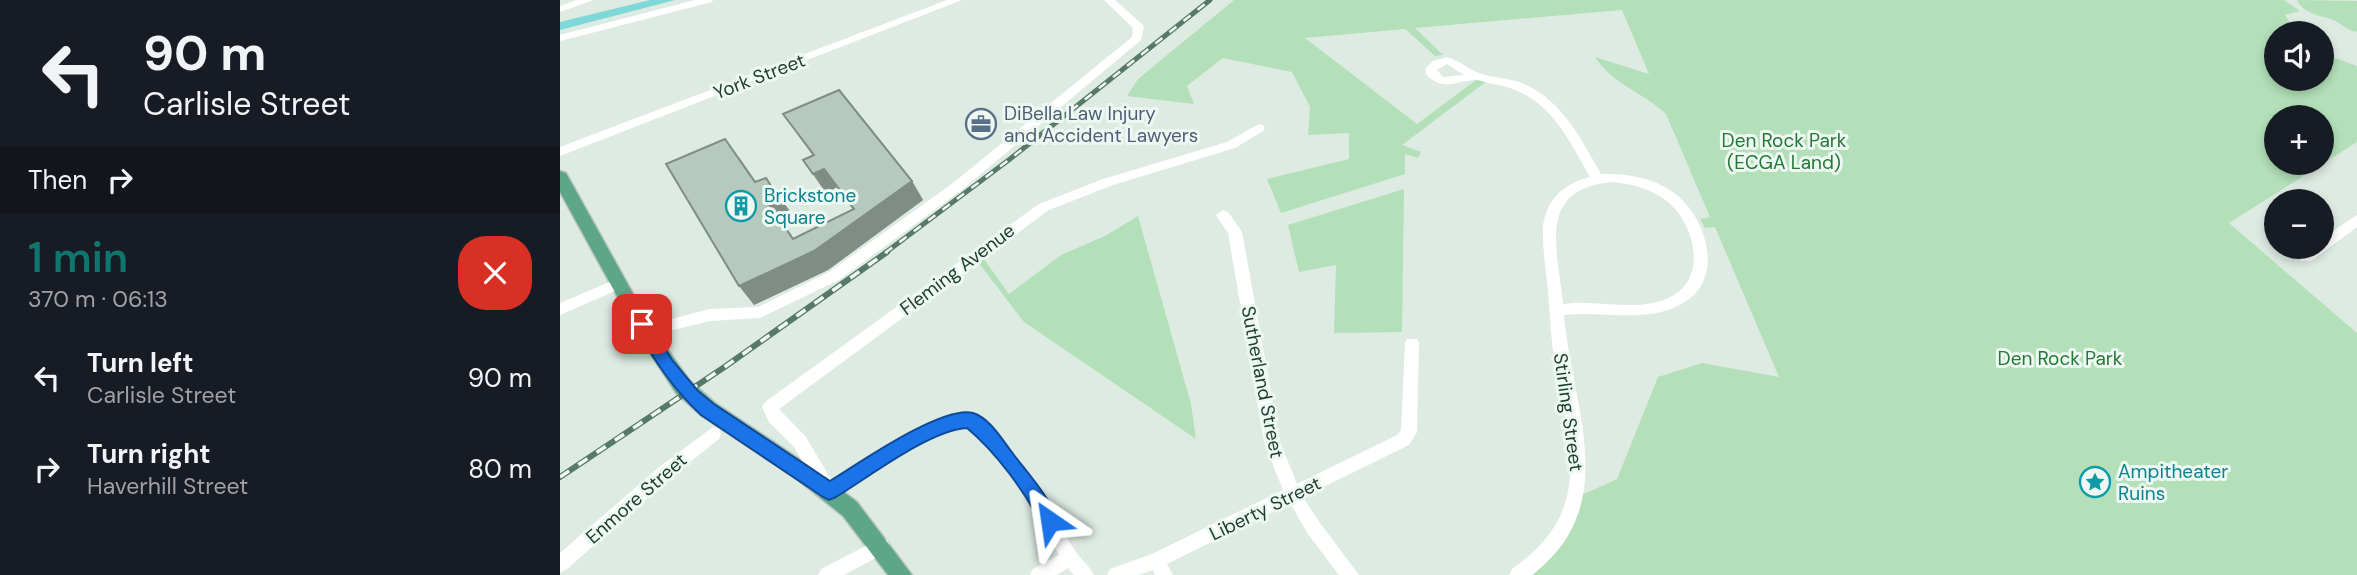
<!DOCTYPE html>
<meta charset="utf-8">
<style>
:root{--surface:#171b24;--page:#242831;--text:#f1f3f6;--muted:#9ea1a6;--accent:#0f766e}
body{margin:0;font-family:"DM Sans",sans-serif;background:var(--page);color:var(--text);height:100vh;display:flex;flex-direction:column;font-size:26px;white-space:nowrap}
*{box-sizing:border-box;margin:0}
p{font-size:23px;color:var(--muted)}
.icon{flex:none;width:38px;height:38px;fill:none;stroke:currentColor;stroke-width:2;stroke-linecap:round;stroke-linejoin:round}
.map{position:relative;flex:1;overflow:hidden}
.drawer{display:flex;flex-direction:column;background:var(--surface);width:560px}
.drawer>*{flex:none}
.hud{background:#171b24;color:var(--text);overflow:hidden}
.buttons{position:absolute;left:1704px;top:21px;display:grid;gap:14px}
.buttons a{display:grid;place-items:center;width:70px;height:70px;border-radius:50%;background:var(--surface);box-shadow:0 4px 10px #0003;font-size:35px}
.pin{position:absolute;display:grid;place-items:center;width:60px;height:60px;color:#fff;margin:-30px;border-radius:14px;box-shadow:0 4px 10px #0006}
.me{position:absolute;width:77px;margin:-38px;rotate:328deg;stroke-linejoin:round;filter:drop-shadow(0 0 5px #0008)}
.turn{display:flex;align-items:center;gap:24px;height:147px;padding:0 28px;font-size:32px}
.turn .icon{width:91px;height:91px;stroke-width:2.5}
.turn b{display:block;font-size:49px;line-height:60px}
.then{display:flex;align-items:center;height:66px;padding:0 28px;background:#0003;gap:14px;font-size:26px}
.round{display:grid;place-items:center;flex:none;width:74px;height:74px;border-radius:28px;background:var(--page)}
.summary{display:flex;align-items:center;justify-content:space-between;height:119px;padding:0 28px}
h1{font-size:42px;font-weight:600;line-height:52px;color:var(--accent)}
ul{padding:0;list-style:none}
li{display:flex;align-items:center;gap:21px;height:91px;padding:0 28px}
li div{flex:1}
li b{display:block;font-size:26px}
li em{font-style:normal}
main{display:flex;flex:1;min-height:0}
.map>svg:first-child{display:block}
</style>
<main>
<section class="drawer">
<div class="hud">
<div class="turn"><svg class="icon" aria-label="left" viewBox="0 0 24 24"><path d="M17 20v-9H6M10 6l-5 5 5 5"/></svg><div><b>90 m</b>Carlisle Street</div></div>
<div class="then">Then<svg class="icon" aria-label="right" viewBox="0 0 24 24"><path d="M7 20v-9h11M14 6l5 5-5 5"/></svg></div>
</div>
<div class="summary"><div><h1>1 min</h1><p>370 m · 06:13</p></div><a class="round" style="background:#d93025;color:#fff"><svg class="icon" aria-label="close" viewBox="0 0 24 24"><path d="M6 6l12 12M18 6L6 18"/></svg></a></div>
<ul>
<li><svg class="icon" aria-label="left" viewBox="0 0 24 24"><path d="M17 20v-9H6M10 6l-5 5 5 5"/></svg><div><b>Turn left</b><p>Carlisle Street</p></div><em>90 m</em></li>
<li><svg class="icon" aria-label="right" viewBox="0 0 24 24"><path d="M7 20v-9h11M14 6l5 5-5 5"/></svg><div><b>Turn right</b><p>Haverhill Street</p></div><em>80 m</em></li>
</ul>
</section>
<div class="map">
<svg width="1797" height="575" viewBox="0 0 1797 575">
<rect width="100%" height="100%" fill="#deebe3"/>
<!-- green -->
<path fill="#b3e0b8" fill-rule="evenodd" d="M 674,0 L 1724,0 L 1740,11 L 1725,15 L 1731,24 L 1727,27 L 1733,33 L 1717,33 L 1717,79 L 1762,79 L 1762,53 L 1797,66 L 1797,142 L 1669,223 L 1797,333 L 1797,575 L 972,575 C 999,553 1017,530 1022,495 L 1057,479 L 1098,377 L 1142,363 L 1219,377 L 1155,227 L 1145,228 L 1140,219 L 1150,217 L 1106,114 C 1083,92 1053,85 1035,57 L 1089,74 L 1062,10 L 855,28 L 883,55 L 875,56 L 845,29 L 745,38 L 857,124 L 916,80 L 927,81 L 842,145 L 861,152 L 858,158 L 845,154 L 845,174 L 721,213 L 707,179 L 789,159 L 789,133 L 748,135 L 750,107 L 732,72 L 663,58 L 627,86 L 634,104 L 567,96 L 578,79 ZM 1717,117 L 1762,117 L 1762,163 L 1717,163 Z
M 1737,0 L 1797,1 L 1797,32 C 1785,30 1782,23 1771,19 C 1758,15 1743,13 1737,0 Z
M 844,189 L 842,332 L 774,333 L 776,265 L 739,272 L 728,225 Z
M 578,216 L 631,404 L 636,439 L 464,322 L 418,262 L 423,258 L 449,294 L 501,255 L 545,236 Z"/>
<!-- water -->
<path fill="#7ed8d8" d="M 90,0 L 115,0 L 0,30 L 0,22 Z"/>
<g fill="none" stroke-linecap="round" stroke-linejoin="round">
<!-- major casing -->
<g stroke="#bbc5c1" stroke-width="3">
<path id="major" d="M 0,171 L 6,173 L 91,326 L 130,381 L 155,403 L 251,467 L 297,502 L 352,575 L 328,575 L 283,516 L 237,479 L 141,415 L 116,393 L 79,336 L 0,192 Z"/>
</g>
<!-- minor -->
<path fill="#fff" fill-rule="evenodd" d="M 17,0 L 33,0 L 0,12 L 0,6 Z
M 135,0 L 153,0 L 152,2 L 0,41 L 0,35 Z
M 387,0 L 402,0 L 0,156 L 0,147 Z
M 544,0 L 555,0 L 583,25 L 584,27 L 581,40 L 403,189 L 279,280 L 200,318 L 150,321 L 85,337 L 80,335 L 78,331 L 80,327 L 150,309 L 198,307 L 269,272 L 393,183 L 572,37 L 573,28 Z
M 887,57 C 900,61 909,70 922,74 C 934,78 947,78 959,82 C 1002,99 1019,136 1041,174 C 1067,173 1096,178 1117,195 C 1147,220 1164,278 1125,302 C 1088,325 1044,310 1004,315 C 1012,408 1063,505 972,575 L 949,575 L 952,569 C 1035,511 1009,449 995,366 C 991,341 990,316 988,291 C 986,269 982,248 983,226 C 987,199 1003,184 1030,177 C 1006,134 986,92 933,84 C 927,83 918,79 912,80 C 892,83 884,90 867,76 L 865,69 L 873,61 ZM 887,64 L 904,75 L 883,77 L 877,70 ZM 1053,182 C 1073,184 1092,189 1108,202 C 1133,223 1148,274 1114,295 C 1080,315 1039,298 1003,304 C 998,250 975,188 1053,182 Z
M 699,124 L 703,125 L 705,128 L 703,131 L 675,148 L 553,185 L 489,210 L 219,409 L 246,437 L 272,481 C 300,463 382,404 415,415 C 459,454 484,501 514,549 C 520,559 529,565 534,575 L 514,575 L 508,568 L 496,575 L 470,575 L 473,569 L 499,555 C 474,508 447,463 407,427 C 357,435 316,470 275,497 L 269,499 L 263,497 L 234,447 L 209,422 L 202,407 L 205,402 L 479,204 L 543,179 L 667,142 Z
M 663,210 L 668,212 L 682,232 L 720,442 L 737,484 L 837,435 L 841,430 L 845,343 L 847,339 L 857,339 L 859,343 L 857,432 L 849,445 L 743,497 L 760,523 L 799,575 L 779,575 L 748,534 L 730,503 L 607,564 L 613,575 L 595,575 L 593,570 L 578,575 L 547,575 L 550,569 L 592,554 L 723,490 L 704,442 L 668,233 L 656,215 Z
M 1797,215 L 1797,227 L 1751,261 L 1741,261 L 1739,257 C 1744,248 1752,247 1762,247 L 1762,238 Z
M 59,278 L 64,279 L 66,283 L 64,287 L 0,315 L 0,303 Z
M 153,427 L 159,429 L 161,434 L 159,439 L 110,478 L 6,570 L 0,572 L 0,553 L 98,468 Z
M 321,538 L 327,540 L 330,546 L 327,552 L 284,575 L 258,575 L 261,569 Z"/>
<!-- major -->
<use href="#major" fill="#5da688" fill-rule="evenodd"/>
<!-- rail-far1 casing -->
<g stroke="#57796a" stroke-width="5">
<path id="rail-far1" d="M 325,253 L 450,159 L 650,0"/>
</g>
<!-- rail casing -->
<g stroke="#57796a" stroke-width="6">
<path id="rail" d="M 0,477 L 166,366 L 327,252"/>
</g>
<!-- rail-far1 -->
<use href="#rail-far1" stroke="#eef8f2" stroke-width="2.5" stroke-dasharray="9" stroke-linecap="butt"/>
<!-- rail -->
<use href="#rail" stroke="#eef8f2" stroke-width="3.5" stroke-dasharray="11" stroke-linecap="butt"/>
</g>
<!-- wall -->
<path fill="#9dada3" d="M 223,114 L 352,181 L 363,200 L 268,270 L 194,305 L 179,157 L 196,182 L 219,196 L 229,210 L 218,215 L 234,239 L 293,210 L 277,187 L 266,193 L 243,160 L 253,156 Z"/>
<!-- shaded-wall -->
<path fill="#7f8d85" d="M 165,139 L 205,196 L 206,178 L 229,210 L 218,215 L 245,256 L 352,181 L 363,200 L 268,270 L 194,305 L 179,286 L 233,239 Z
M 264,169 L 277,187 L 266,193 L 253,174 Z"/>
<!-- building -->
<path fill="#b6c9be" stroke="#7f8d85" stroke-width="2" d="M 279,90 L 352,181 L 254,251 L 179,286 L 106,164 L 165,139 L 195,182 L 206,178 L 215,192 L 204,197 L 233,239 L 294,209 L 264,169 L 253,174 L 243,160 L 254,155 L 223,114 Z"/>
<!-- route -->
<path fill="#1a73e8" stroke="#114b97" stroke-width="2" d="M 82,318 L 87,320 L 112,360 L 138,391 L 154,404 L 270,481 C 298,464 382,405 413,413 C 430,418 443,441 454,455 C 470,476 488,496 499,521 L 497,527 L 490,529 L 483,527 C 465,492 437,453 407,428 C 370,430 309,477 276,497 L 269,500 L 263,497 L 141,415 C 113,389 95,361 76,329 L 73,324 L 76,320 Z"/>
<!-- icons -->
<defs>
<g id="office-ring" transform="scale(1.575)"><circle r="9.5" fill="#eef8f2" stroke="#5c6f8a" stroke-width="1.5"/><path d="M-6-3h4V-5.5h4V-3h4V5H-6ZM-1-4.5V-3h2v-1.5ZM-6 0V1H6V0Z" fill="#5c6f8a"/></g>
<g id="building-ring" transform="scale(1.575)"><circle r="9.5" fill="#eef8f2" stroke="#0f9aa8" stroke-width="1.5"/><path d="M-4-6H4V6H1V3H-1V6H-4ZM-2.5-4.3h1.7v1.8h-1.7ZM.8-4.3h1.7v1.8H.8ZM-2.5-1h1.7V.8h-1.7ZM.8-1h1.7V.8H.8Z" fill="#0f9aa8"/></g>
<g id="sight-ring" transform="scale(1.575)"><circle r="9.5" fill="#eef8f2" stroke="#0f9aa8" stroke-width="1.5"/><path d="M0-6L1.8-2.2L6-1.7L2.9 1.2L3.7 5.4L0 3.3L-3.7 5.4L-2.9 1.2L-6-1.7L-1.8-2.2Z" fill="#0f9aa8"/></g>
</defs>
<g fill-rule="evenodd">
<use href="#office-ring" x="421" y="124"/>
<use href="#building-ring" x="181" y="206"/>
<use href="#sight-ring" x="1535" y="482"/>
</g>
<g text-anchor="middle" stroke-width="6" stroke-linejoin="round" paint-order="stroke">
<!-- street labels -->
<g font-size="19" fill="#1d3d2f" stroke="#eef8f2">
<text transform="translate(199 76) rotate(-21)" y="7">York Street</text>
<text transform="translate(397 269) rotate(-37)" y="7">Fleming Avenue</text>
<text transform="translate(703 382) rotate(79)" y="7">Sutherland Street</text>
<text transform="translate(1009 412) rotate(82)" y="7">Stirling Street</text>
<text transform="translate(76 498) rotate(-41)" y="7">Enmore Street</text>
<text transform="translate(705 508) rotate(-26)" y="7">Liberty Street</text>
</g>
<!-- service labels -->
<g font-size="19" fill="#4e5e75" stroke="#eef8f2" text-anchor="start">
<text x="444" y="120">DiBella Law Injury<tspan x="444" dy="22">and Accident Lawyers</tspan></text>
</g>
<!-- park labels -->
<g font-size="19" fill="#237836" stroke="#eef8f2">
<text x="1224" y="147">Den Rock Park<tspan x="1224" dy="22">(ECGA Land)</tspan></text>
<text x="1500" y="365">Den Rock Park</text>
</g>
<!-- culture labels -->
<g font-size="19" fill="#0d838f" stroke="#eef8f2" text-anchor="start">
<text x="204" y="202">Brickstone<tspan x="204" dy="22">Square</tspan></text>
<text x="1558" y="478">Ampitheater<tspan x="1558" dy="22">Ruins</tspan></text>
</g>
</g>
</svg>
<div class="buttons">
<a><svg class="icon" aria-label="sound" viewBox="0 0 24 24"><path d="M4 9h4l5-4v14l-5-4H4zM17 9q2 3 0 6"/></svg></a>
<a>+</a>
<a>−</a>
</div>
<div class="pin" style="left:82px;top:324px;background:#d93025"><svg class="icon" aria-label="arrive" viewBox="0 0 24 24"><path d="M6 21V4h12l-3 4 3 4H6"/></svg></div>
<svg class="me" style="left:490px;top:521px" viewBox="-20 -20 40 40"><path d="M0-17L14 15 0 8-14 15z" fill="#1a73e8" stroke="#fff" stroke-width="4"/></svg>
</div>
</main>
